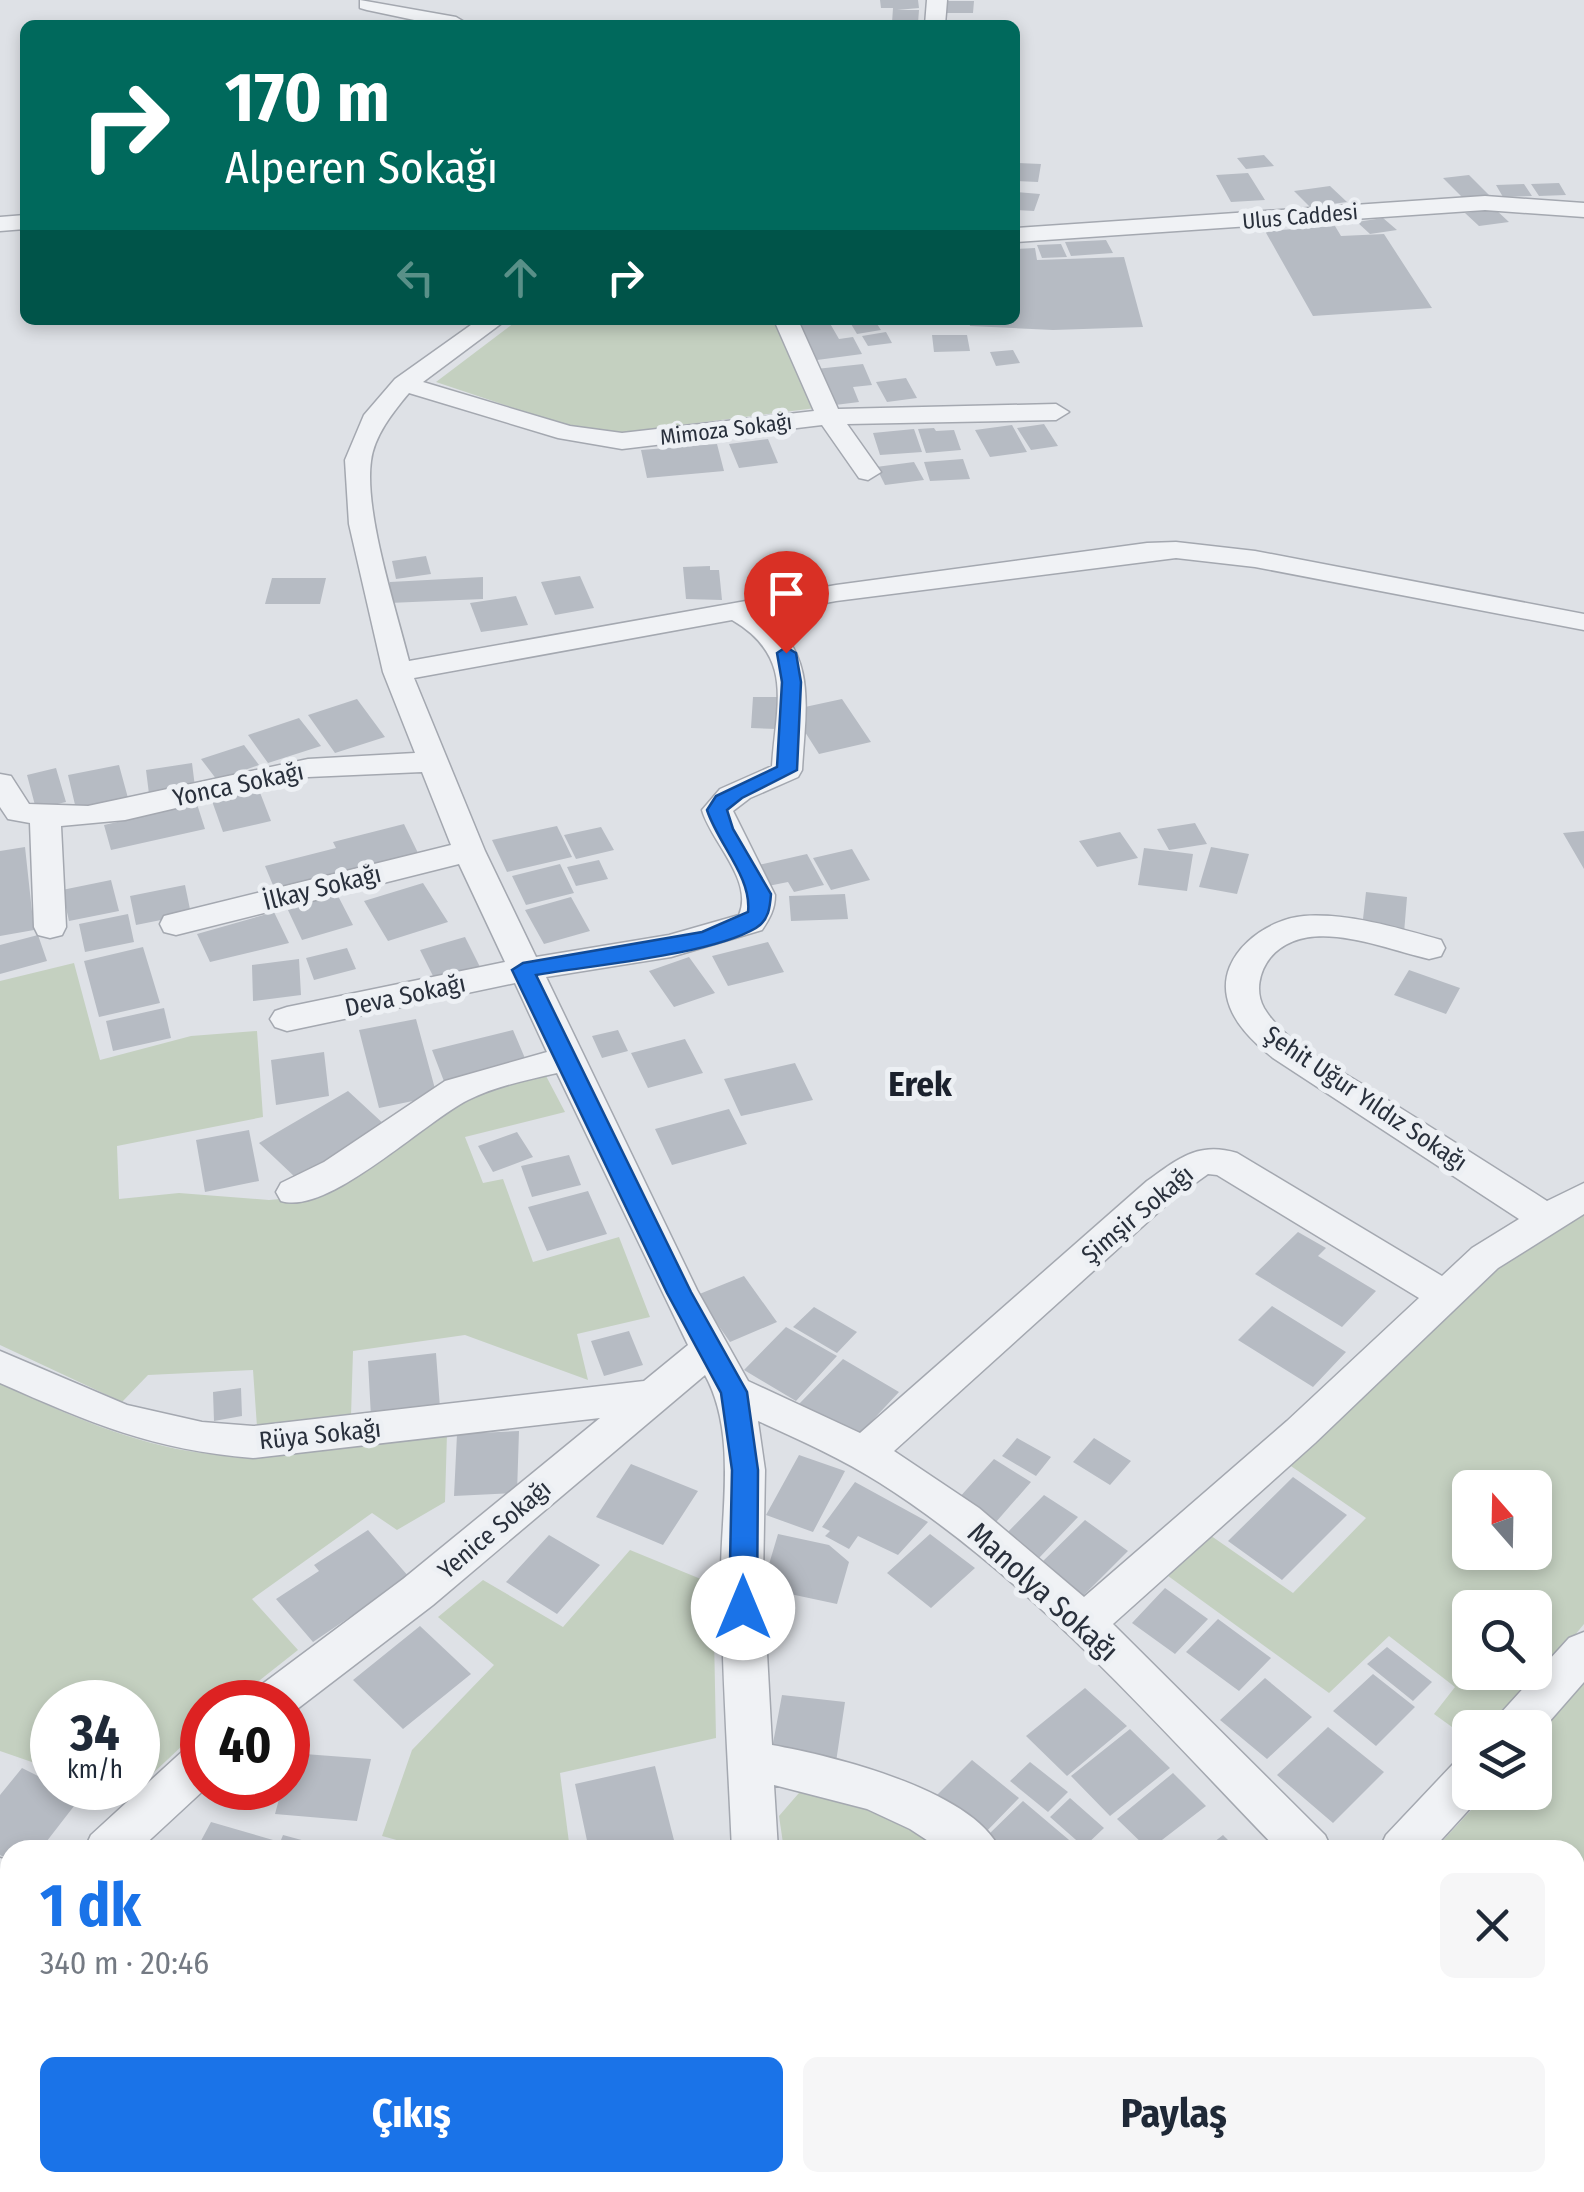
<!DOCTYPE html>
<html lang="tr">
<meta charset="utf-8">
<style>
:root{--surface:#fff;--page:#f6f6f7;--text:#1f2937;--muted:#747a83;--accent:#1a73e8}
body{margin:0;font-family:"Fira Sans Condensed",sans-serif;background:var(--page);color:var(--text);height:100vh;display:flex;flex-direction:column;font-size:38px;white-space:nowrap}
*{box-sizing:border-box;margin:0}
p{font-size:32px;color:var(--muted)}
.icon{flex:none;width:55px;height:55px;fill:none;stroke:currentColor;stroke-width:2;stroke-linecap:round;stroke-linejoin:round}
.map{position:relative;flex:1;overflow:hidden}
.drawer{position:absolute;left:0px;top:1840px;width:1585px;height:352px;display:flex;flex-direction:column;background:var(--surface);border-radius:30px 30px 0 0;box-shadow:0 5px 15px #0003}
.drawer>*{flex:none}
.hud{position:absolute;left:20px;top:20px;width:1000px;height:305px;border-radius:15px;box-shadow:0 5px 15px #0003;background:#00695c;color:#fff;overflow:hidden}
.needle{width:65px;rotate:340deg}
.tools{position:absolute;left:1452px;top:1470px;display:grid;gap:20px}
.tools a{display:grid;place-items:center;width:100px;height:100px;border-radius:15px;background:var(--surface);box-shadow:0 5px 15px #0003;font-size:50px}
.speed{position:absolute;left:30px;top:1680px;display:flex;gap:20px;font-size:50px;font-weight:700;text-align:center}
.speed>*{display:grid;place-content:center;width:130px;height:130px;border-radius:50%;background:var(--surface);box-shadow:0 5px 15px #0003;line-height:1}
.speed small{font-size:25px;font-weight:400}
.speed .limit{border:15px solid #d22;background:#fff;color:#111}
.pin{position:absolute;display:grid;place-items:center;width:85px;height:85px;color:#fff;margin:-102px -42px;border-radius:50% 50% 50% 0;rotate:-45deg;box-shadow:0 0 10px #0007}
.pin .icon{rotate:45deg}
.me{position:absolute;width:110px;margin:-55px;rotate:0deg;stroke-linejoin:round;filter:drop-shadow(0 0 8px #0008)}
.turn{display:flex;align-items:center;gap:35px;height:210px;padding:0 40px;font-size:45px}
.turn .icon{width:130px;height:130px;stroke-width:2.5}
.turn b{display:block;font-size:70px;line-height:85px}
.lanes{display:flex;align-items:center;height:95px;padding:0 40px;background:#0003;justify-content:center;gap:50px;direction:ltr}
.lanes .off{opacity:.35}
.round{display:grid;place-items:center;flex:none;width:105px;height:105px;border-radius:15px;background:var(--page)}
.head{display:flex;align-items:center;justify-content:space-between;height:170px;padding:0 40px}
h1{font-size:60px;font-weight:700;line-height:75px;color:var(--accent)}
.action{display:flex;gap:20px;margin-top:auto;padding:20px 40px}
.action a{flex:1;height:115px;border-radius:15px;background:var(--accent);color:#fff;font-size:40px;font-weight:700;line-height:115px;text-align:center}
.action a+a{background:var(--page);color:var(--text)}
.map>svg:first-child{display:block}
</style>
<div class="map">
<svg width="1584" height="2192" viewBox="0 0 1584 2192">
<rect width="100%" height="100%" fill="#dee1e6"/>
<!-- green -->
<path fill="#c4d0c0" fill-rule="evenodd" d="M 518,320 L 776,320 L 816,408 L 610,434 L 564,425 L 436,382 Z
M 74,963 L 100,1060 L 191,1036 L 257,1031 L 263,1117 L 117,1146 L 119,1199 L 179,1193 L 269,1200 L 302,1197 L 472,1096 L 545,1074 L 565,1112 L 465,1137 L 483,1183 L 503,1179 L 533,1262 L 619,1237 L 650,1317 L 577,1334 L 588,1380 L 465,1335 L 353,1351 L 351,1416 L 257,1427 L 253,1370 L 148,1375 L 122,1402 L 0,1345 L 0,981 Z
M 1584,1215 L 1584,1624 L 1499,1727 L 1470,1728 L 1470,1740 L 1434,1714 L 1455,1687 L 1389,1636 L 1329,1693 L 1164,1573 L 1207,1533 L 1293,1593 L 1366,1518 L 1288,1464 C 1380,1374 1468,1274 1584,1215 ZM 1470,1488 L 1535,1488 L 1535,1552 L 1470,1552 ZM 1470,1608 L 1535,1608 L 1535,1672 L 1470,1672 Z
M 0,1383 C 63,1413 132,1444 202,1453 C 278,1462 370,1441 447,1433 L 445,1502 L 397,1530 L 372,1513 L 252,1599 L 298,1650 L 232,1702 L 202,1702 L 202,1727 L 130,1795 L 107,1788 L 138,1788 L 138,1702 L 52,1702 L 52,1769 L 0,1751 Z
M 630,1550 L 713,1584 L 716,1738 L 560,1773 L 570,1850 L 433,1850 L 382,1836 L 412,1750 L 494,1665 L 438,1617 L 483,1580 L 563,1627 Z
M 1584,1682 L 1584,2080 L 1575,2071 L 1575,1850 L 1434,1850 L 1487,1793 L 1535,1792 L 1535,1738 Z
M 805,1786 L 896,1812 L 947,1850 L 784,1850 L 779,1816 Z
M 328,2182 L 588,2183 L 585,2192 L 324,2192 Z
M 886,2182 L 1108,2182 L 1108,2183 L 1106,2192 L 884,2192 Z"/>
<!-- building -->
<path fill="#b6bbc3" d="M 880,0 L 918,0 L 919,8 L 897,10 L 919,10 L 918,23 L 892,23 L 893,8 L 881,8 Z
M 946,1 L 974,1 L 973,13 L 945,13 Z
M 1264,155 L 1274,166 L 1246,169 L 1237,158 Z
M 1018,163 L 1041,164 L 1038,182 L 1016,181 Z
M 1248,173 L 1265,200 L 1231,202 L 1216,175 Z
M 1469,175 L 1489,195 L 1463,198 L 1443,178 Z
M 1559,183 L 1566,195 L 1539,196 L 1531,184 Z
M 1524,184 L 1532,196 L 1503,197 L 1496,185 Z
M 1330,186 L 1347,202 L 1310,207 L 1294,191 Z
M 1015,192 L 1040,194 L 1034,211 L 1015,210 Z
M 1495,209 L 1509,222 L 1479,226 L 1465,213 Z
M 1383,218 L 1397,230 L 1370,234 L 1357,222 Z
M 1335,226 L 1341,236 L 1384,234 L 1432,308 L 1313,316 L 1265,231 Z
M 1106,240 L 1113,253 L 1071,256 L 1065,242 Z
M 1061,244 L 1067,257 L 1042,258 L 1037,245 Z
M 1035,248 L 1037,260 L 1124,257 L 1143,327 L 1053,330 L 970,326 L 969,320 L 1015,320 L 1015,249 Z
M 794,320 L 828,320 L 839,339 L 853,337 L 862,354 L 817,360 Z
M 875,321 L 881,330 L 857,334 L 851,324 Z
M 886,332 L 892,343 L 868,346 L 862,336 Z
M 932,335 L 967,335 L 970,351 L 934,352 Z
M 1013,350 L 1020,363 L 996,366 L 990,352 Z
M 863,364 L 872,385 L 853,387 L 859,402 L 835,405 L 816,369 Z
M 906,378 L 917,398 L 887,402 L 876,382 Z
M 1044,424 L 1058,446 L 1031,450 L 1017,428 Z
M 1012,425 L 1027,452 L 990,457 L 975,430 Z
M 934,428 L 936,431 L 954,430 L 961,450 L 926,453 L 918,429 Z
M 914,429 L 922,452 L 880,455 L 873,433 Z
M 768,439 L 778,463 L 739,468 L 729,444 Z
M 717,444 L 724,471 L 647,478 L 641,450 Z
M 963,459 L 970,479 L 930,481 L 924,462 Z
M 914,462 L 924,480 L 885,485 L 876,467 Z
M 426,556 L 431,574 L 396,579 L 392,561 Z
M 710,566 L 710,570 L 719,570 L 722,600 L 686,599 L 683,567 Z
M 580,576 L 594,608 L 555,615 L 541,582 Z
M 483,577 L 483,599 L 389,603 L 390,582 Z
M 272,578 L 326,578 L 320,604 L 265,604 Z
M 516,596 L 528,625 L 481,632 L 470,603 Z
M 753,697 L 778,697 L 777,729 L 751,728 Z
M 357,699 L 385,737 L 335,753 L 308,715 Z
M 842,699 L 871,742 L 819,754 L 791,710 Z
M 299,718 L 321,746 L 268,763 L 248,735 Z
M 244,745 L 259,765 L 217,780 L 201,759 Z
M 192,763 L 195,787 L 149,794 L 146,770 Z
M 119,765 L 128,798 L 76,809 L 68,775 Z
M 56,768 L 66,802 L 36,809 L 27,775 Z
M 259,790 L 271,821 L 223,832 L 212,801 Z
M 197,804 L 205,829 L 111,850 L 104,825 Z
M 1195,823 L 1207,844 L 1169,850 L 1157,829 Z
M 404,824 L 418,853 L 275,890 L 265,866 L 336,848 L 333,842 Z
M 557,826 L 572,857 L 507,872 L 492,840 Z
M 601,827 L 614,850 L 576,859 L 564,835 Z
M 1584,831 L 1584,869 L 1563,833 Z
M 1120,832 L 1138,858 L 1097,867 L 1079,841 Z
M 25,847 L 34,930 L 0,936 L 0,851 Z
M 1211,847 L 1249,854 L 1237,894 L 1199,887 Z
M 1144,848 L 1193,854 L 1187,891 L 1138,885 Z
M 852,849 L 870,880 L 831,890 L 813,858 Z
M 807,854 L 824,885 L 794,892 L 788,882 L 763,887 L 754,866 Z
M 599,860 L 608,879 L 576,886 L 567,867 Z
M 560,864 L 574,893 L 526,905 L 512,876 Z
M 111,880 L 119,911 L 69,921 L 62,890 Z
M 423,883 L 448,922 L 388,941 L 364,901 Z
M 185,885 L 191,914 L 136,925 L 130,896 Z
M 1366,892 L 1407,897 L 1404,933 L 1362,928 Z
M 337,894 L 353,925 L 302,940 L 287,908 Z
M 845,894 L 848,919 L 791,921 L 789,896 Z
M 571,897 L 590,931 L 544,944 L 525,910 Z
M 274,912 L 289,943 L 210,962 L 197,934 Z
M 128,914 L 134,942 L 85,952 L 79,924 Z
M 38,935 L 47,961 L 0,974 L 0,945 Z
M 465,937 L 480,967 L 435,980 L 420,950 Z
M 768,942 L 784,972 L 728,986 L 712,956 Z
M 143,947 L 160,1003 L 99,1017 L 84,961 Z
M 347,948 L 356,969 L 314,980 L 306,958 Z
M 689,957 L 715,993 L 674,1007 L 649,971 Z
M 299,959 L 301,995 L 253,1001 L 252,965 Z
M 1409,970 L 1460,988 L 1446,1014 L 1394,995 Z
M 164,1008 L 171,1038 L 113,1051 L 106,1021 Z
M 416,1019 L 437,1096 L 379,1108 L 359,1030 Z
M 513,1030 L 527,1063 L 445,1084 L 432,1050 Z
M 618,1030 L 628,1051 L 602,1058 L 592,1036 Z
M 685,1039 L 703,1073 L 648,1088 L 631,1053 Z
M 324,1052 L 329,1096 L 276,1105 L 271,1060 Z
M 795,1063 L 813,1100 L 741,1116 L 724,1079 Z
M 348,1091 L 386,1126 L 296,1178 L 259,1143 Z
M 729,1109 L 747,1144 L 672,1165 L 655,1129 Z
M 249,1130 L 259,1181 L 205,1192 L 196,1140 Z
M 517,1132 L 533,1157 L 493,1172 L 478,1146 Z
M 569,1155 L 581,1185 L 532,1197 L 521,1166 Z
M 588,1191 L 607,1234 L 547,1251 L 528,1207 Z
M 1298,1232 L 1326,1248 L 1318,1256 L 1376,1291 L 1342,1327 L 1255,1274 Z
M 744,1276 L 777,1322 L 730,1342 L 697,1295 Z
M 1272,1306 L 1346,1352 L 1313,1387 L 1238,1340 Z
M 814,1307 L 857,1332 L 837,1353 L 793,1327 Z
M 786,1327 L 837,1356 L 796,1401 L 744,1370 Z
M 629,1331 L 643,1365 L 604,1376 L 591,1341 Z
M 436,1353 L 440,1408 L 371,1417 L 368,1361 Z
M 843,1359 L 899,1392 L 856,1438 L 799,1404 Z
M 241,1388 L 242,1416 L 214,1421 L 213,1392 Z
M 519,1431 L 517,1493 L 454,1496 L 457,1434 Z
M 1017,1438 L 1051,1457 L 1036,1476 L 1002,1456 Z
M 1094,1438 L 1131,1461 L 1110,1485 L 1073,1462 Z
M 799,1455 L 845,1471 L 813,1532 L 766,1515 Z
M 994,1459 L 1031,1482 L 996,1522 L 958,1499 Z
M 631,1464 L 698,1491 L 663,1545 L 596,1517 Z
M 1293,1477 L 1347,1515 L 1282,1580 L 1228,1541 Z
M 855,1482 L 928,1522 L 898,1555 L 858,1536 L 849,1549 L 825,1536 L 830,1531 L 822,1527 Z
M 1044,1495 L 1078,1517 L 1039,1558 L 1005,1535 Z
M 1085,1520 L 1128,1551 L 1083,1596 L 1040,1564 Z
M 368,1530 L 409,1577 L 313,1642 L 276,1599 L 319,1571 L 314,1565 Z
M 778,1534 L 829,1545 L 849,1562 L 837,1604 L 762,1588 Z
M 930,1534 L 975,1568 L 931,1608 L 887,1573 Z
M 549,1535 L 600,1565 L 557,1614 L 506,1582 Z
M 1165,1588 L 1208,1619 L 1175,1654 L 1132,1623 Z
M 1218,1619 L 1271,1658 L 1239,1691 L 1186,1652 Z
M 420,1626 L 471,1674 L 403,1729 L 353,1680 Z
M 1387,1647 L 1432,1682 L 1413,1701 L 1367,1664 Z
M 1373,1674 L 1415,1707 L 1376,1746 L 1333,1711 Z
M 1265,1678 L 1312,1717 L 1267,1759 L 1220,1720 Z
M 1085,1688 L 1127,1726 L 1067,1776 L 1026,1736 Z
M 782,1695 L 845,1702 L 836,1762 L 771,1754 Z
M 1328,1727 L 1384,1772 L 1333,1823 L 1277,1775 Z
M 1130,1729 L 1170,1768 L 1110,1816 L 1071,1776 Z
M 291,1753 L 371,1759 L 357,1821 L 275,1814 L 282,1788 L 288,1788 Z
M 972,1760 L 1019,1798 L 983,1835 L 936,1796 Z
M 1030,1762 L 1068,1792 L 1048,1812 L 1010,1781 Z
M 655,1766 L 675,1844 L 650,1850 L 589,1850 L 575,1784 Z
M 22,1768 L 52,1783 L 52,1788 L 81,1797 L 40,1850 L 10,1850 L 10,1860 L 0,1855 L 0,1795 Z
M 1173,1773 L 1206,1806 L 1149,1850 L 1117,1819 Z
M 1070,1798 L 1104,1828 L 1084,1847 L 1050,1817 Z
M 1023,1801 L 1075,1845 L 1070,1850 L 1004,1850 L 987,1836 Z
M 211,1822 L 273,1840 L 268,1850 L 196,1850 Z
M 283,1835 L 335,1849 L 334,1850 L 277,1850 Z
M 1223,1835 L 1238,1850 L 1204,1850 Z
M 0,2175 L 10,2177 L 10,2182 L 42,2186 L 40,2192 L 0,2192 Z
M 54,2182 L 134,2182 L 131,2192 L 50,2192 Z
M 796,2182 L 871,2182 L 870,2192 L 794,2192 Z
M 1121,2182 L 1176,2182 L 1198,2191 L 1120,2192 Z"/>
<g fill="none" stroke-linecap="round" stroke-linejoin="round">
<!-- minor casing -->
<g stroke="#a4a8b0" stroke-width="3">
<path id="minor" d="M 360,0 L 456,17 L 466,23 L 438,25 L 367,10 L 360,8 Z
M 927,0 L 947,0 L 945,25 L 925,25 Z
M 1485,196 L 1584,203 L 1584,217 L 1485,210 L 1015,242 L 1015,228 Z
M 25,215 L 25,229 L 0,231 L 0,217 Z
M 478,320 L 506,320 L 423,382 L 570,426 L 622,433 L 814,411 L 774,320 L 798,320 L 838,409 L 1056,404 L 1069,412 L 1056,420 L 847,424 L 881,472 L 868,480 L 859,478 L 822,425 L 622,449 L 558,438 L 409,393 C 393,412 374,436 371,461 C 364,512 396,609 409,661 L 836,585 L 1147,543 L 1176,542 L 1255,551 L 1584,614 L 1584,630 L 1255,567 L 1176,558 L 836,601 L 762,615 C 819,652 805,711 802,770 L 798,777 L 750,798 L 733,811 L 775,895 C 775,909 770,918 762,930 L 671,957 L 546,977 L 697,1290 L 748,1381 L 860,1433 L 1147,1181 C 1178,1159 1198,1141 1237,1153 L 1442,1276 L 1472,1248 L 1519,1219 L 1273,1058 C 1253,1042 1232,1022 1227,997 C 1218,954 1266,919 1304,916 C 1349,913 1398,928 1441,940 L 1445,948 L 1441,956 L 1429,959 C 1383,949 1307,914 1270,958 C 1259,972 1255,992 1264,1008 C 1286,1045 1338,1068 1373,1091 C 1431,1127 1489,1164 1547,1201 L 1584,1183 L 1584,1214 L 1498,1268 L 1315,1443 L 1113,1624 L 1325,1835 L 1332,1850 L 1278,1850 C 1154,1722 1031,1579 880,1483 C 842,1459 800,1440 758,1421 L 765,1470 L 763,1579 L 772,1745 C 833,1756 973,1790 1000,1850 L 942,1850 L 910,1829 L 867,1809 L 774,1785 L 778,1850 L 732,1850 C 728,1760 722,1670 721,1580 C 720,1515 738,1435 705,1375 L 433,1605 L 288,1716 L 288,1702 L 250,1702 L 257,1688 L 403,1579 L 600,1418 L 253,1458 C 152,1450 91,1423 0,1383 L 0,1351 L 127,1405 L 202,1422 L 253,1426 L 644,1381 L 688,1345 L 557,1073 C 527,1080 496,1086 468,1100 C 424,1122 328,1216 281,1201 L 276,1192 L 281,1183 L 324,1162 L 445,1081 L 547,1052 L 515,983 L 287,1031 L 275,1027 L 270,1019 L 275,1011 L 287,1007 L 505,962 L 459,864 L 176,935 L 164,932 L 160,924 L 164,916 L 176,913 L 451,845 L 422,772 L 308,777 L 125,820 L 61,826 L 66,927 L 62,935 L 50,938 L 38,935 L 34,927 L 30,823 L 8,819 L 0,807 L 0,774 L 11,776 L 29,804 L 88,806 L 308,759 L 415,753 L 383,672 L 349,524 L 345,460 L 364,415 L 395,379 ZM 732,620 C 795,657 776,703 772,766 L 720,789 L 702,810 C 711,842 754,880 739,915 L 669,935 L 536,957 L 485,851 L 414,678 ZM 1208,1174 L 1217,1175 L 1419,1298 L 1287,1421 L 1084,1597 L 979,1508 L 894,1451 L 1173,1199 Z
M 1584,1632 L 1584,1682 L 1535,1738 L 1535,1728 L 1494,1728 L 1500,1714 L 1569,1638 Z
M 202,1742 L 202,1788 L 206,1788 L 139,1850 L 84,1850 L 91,1835 L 186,1748 Z
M 1470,1757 L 1470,1792 L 1485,1792 L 1432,1850 L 1379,1850 L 1386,1835 L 1454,1763 Z
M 0,1858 L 10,1861 L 10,1905 L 0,1902 Z
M 10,1914 L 10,1963 L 0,1967 L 0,1918 Z
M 1575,2091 L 1584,2095 L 1584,2150 L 1575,2146 Z
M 280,2182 L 330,2182 L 326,2192 L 276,2192 Z
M 729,2182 L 779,2182 L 777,2192 L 727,2192 Z
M 1284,2182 L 1342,2182 L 1338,2192 L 1280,2192 Z
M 1467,2182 L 1532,2182 L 1536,2192 L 1471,2192 Z"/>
</g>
<!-- minor -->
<use href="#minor" fill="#f0f2f5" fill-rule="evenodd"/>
</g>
<!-- route -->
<path fill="#1a73e8" stroke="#114b97" stroke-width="2.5" d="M 786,647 L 796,653 L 801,682 L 797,770 L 742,798 L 727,810 L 733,829 L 771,894 C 770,907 769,920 756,928 C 710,955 593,965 536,975 L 691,1292 L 747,1392 L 758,1470 L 757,1608 L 753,1616 L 743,1619 L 733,1616 L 729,1608 L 732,1470 L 721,1393 L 667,1293 L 512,970 L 523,963 L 702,932 L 748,912 C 752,877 718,844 707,810 L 716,796 L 777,767 L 782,682 L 777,653 Z"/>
<g text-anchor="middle" stroke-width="10" stroke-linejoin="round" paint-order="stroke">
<!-- far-street labels -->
<g font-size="22" fill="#29303c" stroke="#edf0f4">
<text transform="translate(1300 216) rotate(-5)" y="8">Ulus Caddesi</text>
<text transform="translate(726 429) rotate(-7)" y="8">Mimoza Sokağı</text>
</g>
<!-- street labels -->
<g font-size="25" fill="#29303c" stroke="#edf0f4">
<text transform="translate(238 784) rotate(-12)" y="9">Yonca Sokağı</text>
<text transform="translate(322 887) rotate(-14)" y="9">İlkay Sokağı</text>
<text transform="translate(405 995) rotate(-12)" y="9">Deva Sokağı</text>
<text transform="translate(1366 1098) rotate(34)" y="9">Şehit Uğur Yıldız Sokağı</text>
<text transform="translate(1137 1214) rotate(-40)" y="9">Şimşir Sokağı</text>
<text transform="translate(320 1434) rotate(-6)" y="9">Rüya Sokağı</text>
<text transform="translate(494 1529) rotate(-40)" y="9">Yenice Sokağı</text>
</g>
<!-- near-street labels -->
<g font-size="30" fill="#29303c" stroke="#edf0f4">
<text transform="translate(1043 1592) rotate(42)" y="10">Manolya Sokağı</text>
</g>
<!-- district labels -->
<g font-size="35" font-weight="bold" fill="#1b212d" stroke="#edf0f4">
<text x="920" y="1096">Erek</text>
</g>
</g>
</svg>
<div class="tools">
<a><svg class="needle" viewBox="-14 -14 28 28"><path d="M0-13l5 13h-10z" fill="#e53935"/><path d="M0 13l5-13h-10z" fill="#747a83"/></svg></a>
<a><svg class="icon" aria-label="search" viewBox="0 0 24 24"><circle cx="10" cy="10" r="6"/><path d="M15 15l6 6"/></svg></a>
<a><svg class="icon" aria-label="layers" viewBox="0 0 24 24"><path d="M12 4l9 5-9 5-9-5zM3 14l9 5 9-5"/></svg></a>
</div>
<div class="speed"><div>34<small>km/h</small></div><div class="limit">40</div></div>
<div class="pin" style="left:786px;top:653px;background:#d93025"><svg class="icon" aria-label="arrive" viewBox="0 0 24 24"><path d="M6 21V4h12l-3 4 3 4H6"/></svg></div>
<svg class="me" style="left:743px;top:1608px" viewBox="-20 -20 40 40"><circle r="19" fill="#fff"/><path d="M0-13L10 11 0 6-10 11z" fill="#1a73e8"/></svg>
<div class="hud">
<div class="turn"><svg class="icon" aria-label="right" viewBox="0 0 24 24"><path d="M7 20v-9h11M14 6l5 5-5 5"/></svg><div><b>170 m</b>Alperen Sokağı</div></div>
<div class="lanes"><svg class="icon off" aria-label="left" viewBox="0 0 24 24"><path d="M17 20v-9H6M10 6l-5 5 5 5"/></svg><svg class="icon off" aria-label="ahead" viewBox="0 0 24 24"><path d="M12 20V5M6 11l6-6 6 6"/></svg><svg class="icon" aria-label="right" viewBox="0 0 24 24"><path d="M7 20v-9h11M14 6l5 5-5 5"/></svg></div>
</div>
<section class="drawer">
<div class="head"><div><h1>1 dk</h1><p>340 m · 20:46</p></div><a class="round"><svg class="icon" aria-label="close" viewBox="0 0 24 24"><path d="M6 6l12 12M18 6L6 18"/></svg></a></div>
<div class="action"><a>Çıkış</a><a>Paylaş</a></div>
</section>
</div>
